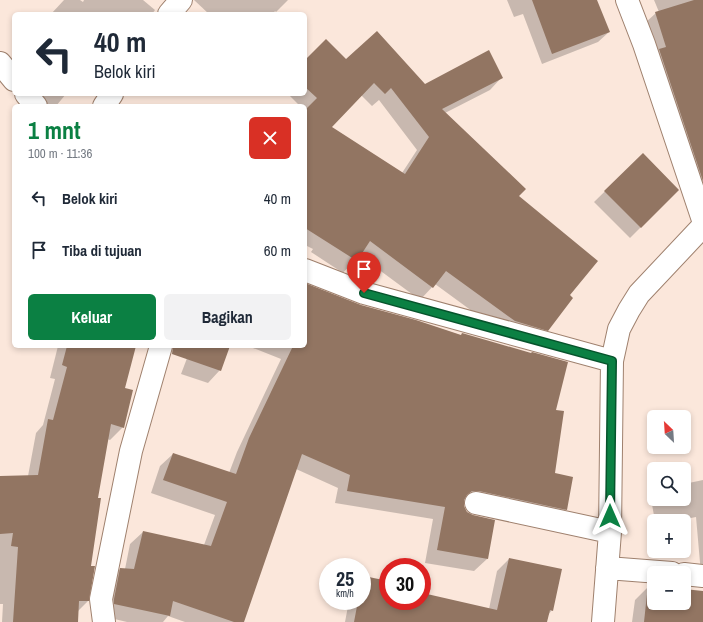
<!DOCTYPE html>
<html lang="id">
<meta charset="utf-8">
<style>
:root{--surface:#fff;--page:#f2f2f3;--text:#1f2937;--muted:#747a83;--accent:#0b8043}
body{margin:0;font-family:"Archivo Narrow",sans-serif;background:var(--page);color:var(--text);height:100vh;display:flex;flex-direction:column;font-size:15px;white-space:nowrap}
*{box-sizing:border-box;margin:0}
p{font-size:13px;color:var(--muted)}
.icon{flex:none;width:22px;height:22px;fill:none;stroke:currentColor;stroke-width:2;stroke-linecap:round;stroke-linejoin:round}
.map{position:relative;flex:1;overflow:hidden}
.panel{position:absolute;left:12px;top:104px;width:295px;height:244px;display:flex;flex-direction:column;background:var(--surface);border-radius:6px;box-shadow:0 2px 6px #0003}
.panel>*{flex:none}
.banner{position:absolute;left:12px;top:12px;width:295px;height:84px;border-radius:6px;box-shadow:0 2px 6px #0003;background:#fff;color:var(--text);overflow:hidden}
.needle{width:26px;rotate:335deg}
.fabs{position:absolute;left:647px;top:410px;display:grid;gap:8px}
.fabs a{display:grid;place-items:center;width:44px;height:44px;border-radius:6px;background:var(--surface);box-shadow:0 2px 6px #0003;font-size:20px}
.speed{position:absolute;left:319px;top:558px;display:flex;gap:8px;font-size:20px;font-weight:700;text-align:center}
.speed>*{display:grid;place-content:center;width:52px;height:52px;border-radius:50%;background:var(--surface);box-shadow:0 2px 6px #0003;line-height:1}
.speed small{font-size:10px;font-weight:400}
.speed .limit{border:6px solid #d22;background:#fff;color:#111}
.pin{position:absolute;display:grid;place-items:center;width:34px;height:34px;color:#fff;margin:-41px -17px;border-radius:50% 50% 50% 0;rotate:-45deg;box-shadow:0 0 4px #0007}
.pin .icon{rotate:45deg}
.me{position:absolute;width:44px;margin:-22px;rotate:0deg;stroke-linejoin:round;filter:drop-shadow(0 0 3px #0008)}
.turn{display:flex;align-items:center;gap:14px;height:84px;padding:0 16px;font-size:18px}
.turn .icon{width:52px;height:52px;stroke-width:2.5}
.turn b{display:block;font-size:28px;line-height:34px}
.round{display:grid;place-items:center;flex:none;width:42px;height:42px;border-radius:6px;background:var(--page)}
.head{display:flex;align-items:center;justify-content:space-between;height:68px;padding:0 16px}
h1{font-size:24px;font-weight:700;line-height:30px;color:var(--accent)}
.cta{display:flex;gap:8px;margin-top:auto;padding:8px 16px}
.cta a{flex:1;height:46px;border-radius:6px;background:var(--accent);color:#fff;font-size:16px;font-weight:700;line-height:46px;text-align:center}
.cta a+a{background:var(--page);color:var(--text)}
ul{padding:0;list-style:none}
li{display:flex;align-items:center;gap:12px;height:52px;padding:0 16px}
li div{flex:1}
li b{display:block;font-size:15px}
li em{font-style:normal}
.map>svg:first-child{display:block}
</style>
<div class="map">
<svg width="703" height="622" viewBox="0 0 703 622">
<rect width="100%" height="100%" fill="#fbe7db"/>
<!-- shadow -->
<path fill="#0003" fill-rule="evenodd" d="M 64,0 L 80,0 L 83,2 L 84,0 L 143,0 L 155,10 L 152,14 L 51,14 Z
M 194,0 L 288,0 L 276,12 L 275,11 L 273,14 L 209,14 Z
M 507,0 L 596,0 L 609,32 L 598,42 L 542,64 L 523,14 L 514,17 Z
M 654,0 L 703,0 L 703,193 L 645,23 L 656,13 L 659,12 Z
M 346,60 L 424,85 L 502,77 L 490,90 L 445,113 L 518,196 L 568,295 L 548,330 L 535,343 L 502,333 L 435,284 L 420,300 L 359,255 L 343,273 L 311,252 L 313,249 L 305,245 L 305,106 L 300,106 L 288,94 L 305,94 L 305,62 ZM 361,95 L 372,106 L 379,100 L 417,150 L 402,173 L 330,127 Z
M 14,91 L 14,94 L 66,94 L 56,106 L 29,106 L 18,95 L 14,94 Z
M 643,154 L 678,190 L 630,238 L 594,202 Z
M 305,284 L 555,410 L 554,474 L 566,509 L 553,522 L 463,503 L 463,507 L 487,559 L 474,571 L 425,563 L 433,519 L 335,503 L 338,488 L 296,469 L 243,622 L 185,622 L 168,616 L 163,622 L 127,622 L 102,616 L 108,581 L 120,569 L 125,569 L 130,544 L 143,532 L 204,545 L 215,515 L 151,493 L 160,466 L 173,454 L 229,473 L 237,452 L 281,359 L 248,346 L 305,346 Z
M 58,346 L 135,346 L 124,389 L 123,427 L 110,440 L 107,439 L 96,498 L 90,567 L 94,567 L 88,601 L 78,611 L 77,622 L 2,622 L 3,604 L 0,604 L 0,477 L 28,476 L 36,433 L 43,425 L 55,379 L 50,378 Z
M 171,346 L 229,346 L 220,370 L 208,383 L 181,374 L 189,353 Z
M 703,480 L 703,573 L 701,574 L 696,517 L 676,521 L 655,521 L 651,499 L 654,495 L 654,499 L 684,499 L 684,484 Z
M 509,559 L 552,610 L 548,615 L 546,622 L 345,622 L 349,601 L 362,601 L 362,579 L 364,577 L 388,582 L 388,601 L 422,601 L 422,589 L 426,595 L 489,609 L 497,571 Z
M 649,586 L 654,587 L 654,603 L 684,603 L 684,590 L 703,592 L 703,622 L 632,622 L 635,600 Z"/>
<!-- building -->
<path fill="#927562" fill-rule="evenodd" d="M 532,0 L 597,0 L 610,32 L 552,54 Z
M 694,0 L 703,0 L 703,181 L 659,49 L 666,47 L 655,12 Z
M 377,31 L 425,84 L 489,50 L 503,78 L 442,109 L 526,189 L 519,196 L 598,261 L 570,295 L 573,298 L 548,331 L 515,321 L 446,271 L 433,288 L 370,241 L 357,261 L 305,228 L 305,110 L 317,98 L 305,87 L 305,60 L 326,39 L 346,59 ZM 374,83 L 385,94 L 391,88 L 429,137 L 405,174 L 332,127 Z
M 643,153 L 679,190 L 641,228 L 604,191 Z
M 305,283 L 361,305 L 416,320 L 461,335 L 462,333 L 531,353 L 532,352 L 568,362 L 556,410 L 564,411 L 555,473 L 573,477 L 567,510 L 479,491 L 472,491 L 467,495 L 464,500 L 464,506 L 467,512 L 473,515 L 495,520 L 488,559 L 437,550 L 445,507 L 347,491 L 350,475 L 302,454 L 244,622 L 234,622 L 173,601 L 170,616 L 114,604 L 114,599 L 120,568 L 134,569 L 143,531 L 211,546 L 227,502 L 163,480 L 173,453 L 236,474 L 249,438 L 293,346 L 305,346 Z
M 67,346 L 136,346 L 125,388 L 133,390 L 124,428 L 111,424 L 98,498 L 101,498 L 91,566 L 95,566 L 89,601 L 79,601 L 78,622 L 13,622 L 18,547 L 11,546 L 13,533 L 0,534 L 0,476 L 38,475 L 48,419 L 53,420 L 67,367 L 62,365 Z
M 173,346 L 230,346 L 221,371 L 172,354 Z
M 509,558 L 562,569 L 553,611 L 550,610 L 547,622 L 354,622 L 358,601 L 362,601 L 362,584 L 364,576 L 388,581 L 388,601 L 422,601 L 422,588 L 428,589 L 427,594 L 497,610 Z
M 648,585 L 654,586 L 654,603 L 684,603 L 684,589 L 703,591 L 703,622 L 644,622 Z"/>
<g fill="none" stroke-linecap="round" stroke-linejoin="round">
<!-- minor casing -->
<g stroke="#9f816e" stroke-width="24">
<path id="minor" d="M 627,0 L 644,44 L 703,220
M 169,14 L 181,0
M 0,63 L 14,80
M 26,94 L 36,106
M 104,106 L 112,94
M 305,270 L 364,293 L 612,361
M 476,503 L 610,532
M 607,568 L 672,573
M 684,574 L 703,576
M 104,622 L 101,599 L 131,451 L 161,346
M 603,622 L 610,532 L 612,361 L 619,329 L 629,310 L 639,294 L 703,226"/>
</g>
<!-- minor -->
<use href="#minor" stroke="#fff" stroke-width="22"/>
</g>
<g fill="none" stroke-linecap="round" stroke-linejoin="round">
<!-- route casing -->
<g stroke="#07532c" stroke-width="10">
<path id="route" d="M 364,293 L 612,361 L 610,516"/>
</g>
<!-- route -->
<use href="#route" stroke="#0b8043" stroke-width="7"/>
</g>
</svg>
<div class="fabs">
<a><svg class="needle" viewBox="-14 -14 28 28"><path d="M0-13l5 13h-10z" fill="#e53935"/><path d="M0 13l5-13h-10z" fill="#747a83"/></svg></a>
<a><svg class="icon" aria-label="search" viewBox="0 0 24 24"><circle cx="10" cy="10" r="6"/><path d="M15 15l6 6"/></svg></a>
<a>+</a>
<a>−</a>
</div>
<div class="speed"><div>25<small>km/h</small></div><div class="limit">30</div></div>
<div class="pin" style="left:364px;top:293px;background:#d93025"><svg class="icon" aria-label="arrive" viewBox="0 0 24 24"><path d="M6 21V4h12l-3 4 3 4H6"/></svg></div>
<svg class="me" style="left:610px;top:516px" viewBox="-20 -20 40 40"><path d="M0-17L14 15 0 8-14 15z" fill="#0b8043" stroke="#fff" stroke-width="4"/></svg>
<div class="banner">
<div class="turn"><svg class="icon" aria-label="left" viewBox="0 0 24 24"><path d="M17 20v-9H6M10 6l-5 5 5 5"/></svg><div><b>40 m</b>Belok kiri</div></div>
</div>
<section class="panel">
<div class="head"><div><h1>1 mnt</h1><p>100 m · 11:36</p></div><a class="round" style="background:#d93025;color:#fff"><svg class="icon" aria-label="close" viewBox="0 0 24 24"><path d="M6 6l12 12M18 6L6 18"/></svg></a></div>
<ul>
<li><svg class="icon" aria-label="left" viewBox="0 0 24 24"><path d="M17 20v-9H6M10 6l-5 5 5 5"/></svg><div><b>Belok kiri</b></div><em>40 m</em></li>
<li><svg class="icon" aria-label="arrive" viewBox="0 0 24 24"><path d="M6 21V4h12l-3 4 3 4H6"/></svg><div><b>Tiba di tujuan</b></div><em>60 m</em></li>
</ul>
<div class="cta"><a>Keluar</a><a>Bagikan</a></div>
</section>
</div>
